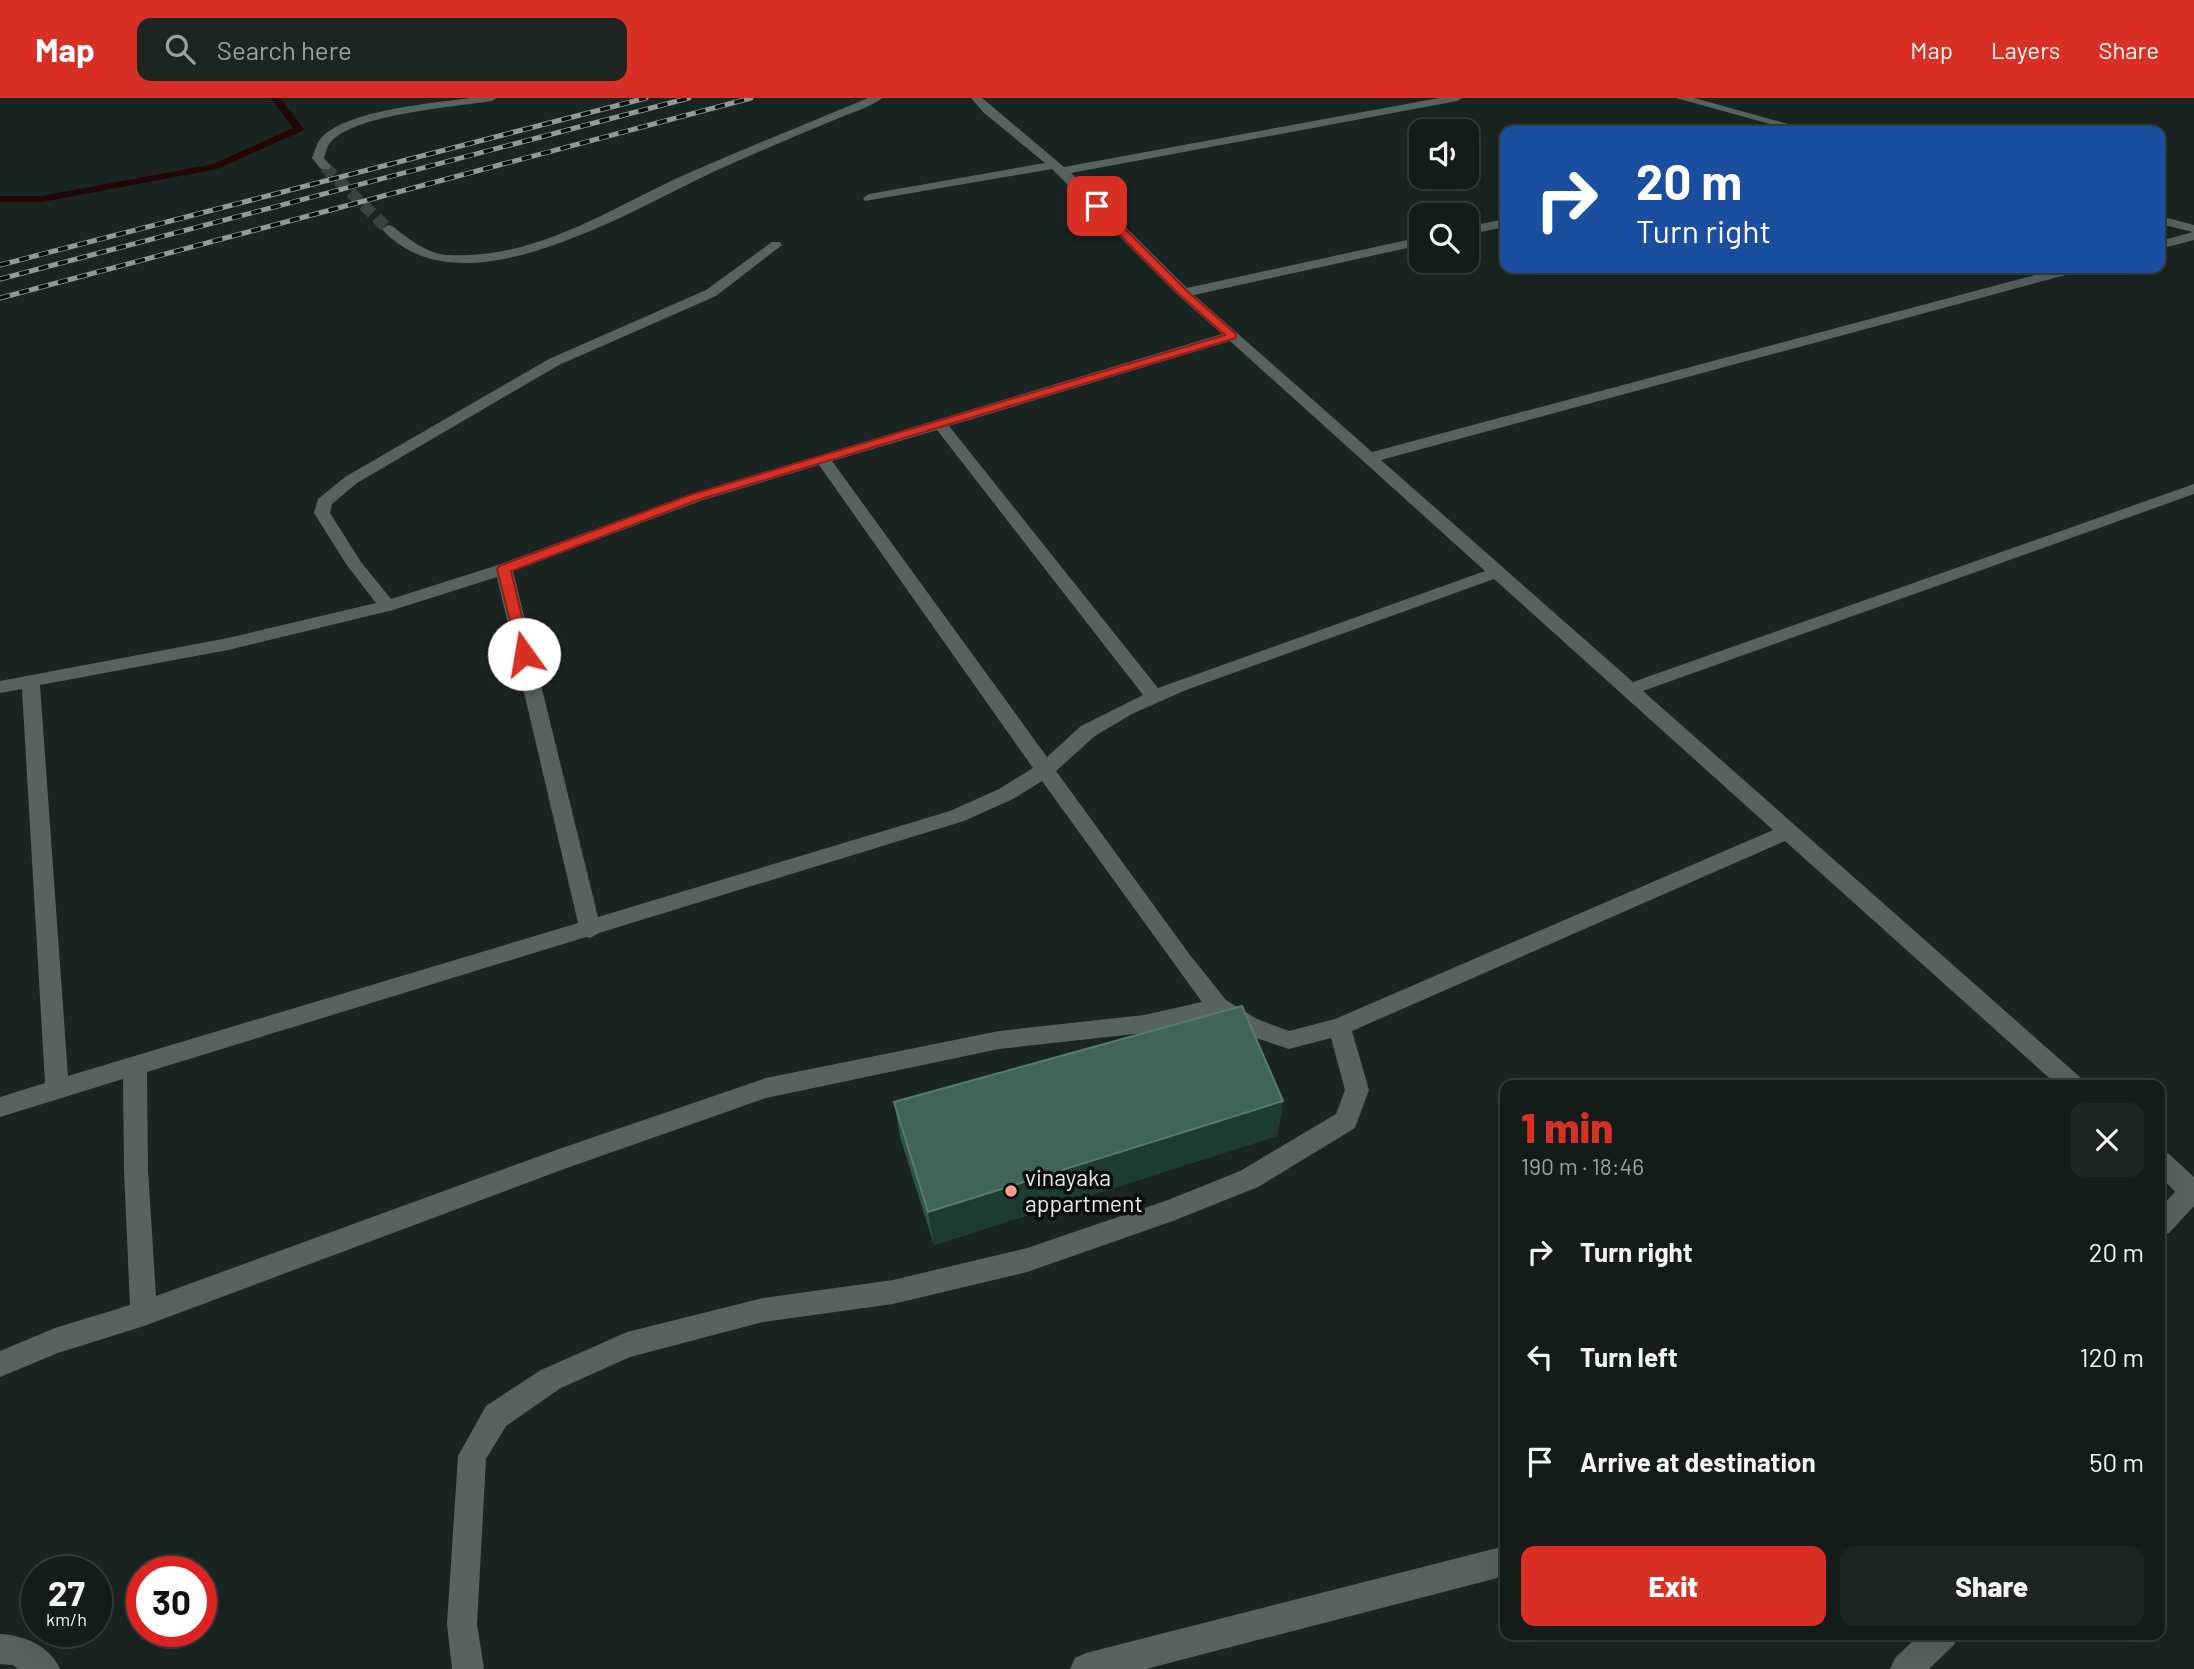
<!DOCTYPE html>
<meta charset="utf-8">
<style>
:root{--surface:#141c19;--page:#1d2522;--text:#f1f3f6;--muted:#9da1a2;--line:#333a38;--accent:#d93025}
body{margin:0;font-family:Barlow,sans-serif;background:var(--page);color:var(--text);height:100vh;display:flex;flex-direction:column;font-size:26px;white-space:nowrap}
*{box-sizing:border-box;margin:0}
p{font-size:23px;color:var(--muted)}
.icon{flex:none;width:38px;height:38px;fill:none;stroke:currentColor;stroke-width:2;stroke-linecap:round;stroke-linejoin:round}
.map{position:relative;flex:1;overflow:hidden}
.drawer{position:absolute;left:1500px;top:982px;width:665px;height:560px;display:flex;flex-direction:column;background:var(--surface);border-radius:14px;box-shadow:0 7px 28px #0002,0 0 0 2px var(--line)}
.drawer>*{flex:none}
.banner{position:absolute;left:1500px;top:28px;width:665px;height:147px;border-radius:14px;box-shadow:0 7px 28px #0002,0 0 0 2px var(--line);background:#1a4fa0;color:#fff;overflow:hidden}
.buttons{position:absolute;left:1409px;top:21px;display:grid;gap:14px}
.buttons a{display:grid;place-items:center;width:70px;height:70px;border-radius:14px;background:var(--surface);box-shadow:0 7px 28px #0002,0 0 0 2px var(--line);font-size:35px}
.speed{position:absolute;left:21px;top:1458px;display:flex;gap:14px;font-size:35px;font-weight:700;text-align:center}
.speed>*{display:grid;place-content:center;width:91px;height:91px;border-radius:50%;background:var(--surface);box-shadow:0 7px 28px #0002,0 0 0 2px var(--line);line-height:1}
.speed small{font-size:18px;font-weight:400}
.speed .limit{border:10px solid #d22;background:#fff;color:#111}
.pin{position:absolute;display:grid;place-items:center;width:60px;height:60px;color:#fff;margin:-30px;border-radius:14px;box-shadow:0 4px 10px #0006}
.me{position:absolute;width:77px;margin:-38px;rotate:347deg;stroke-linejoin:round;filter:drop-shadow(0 0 5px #0008)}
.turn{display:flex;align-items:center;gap:24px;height:147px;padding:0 21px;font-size:32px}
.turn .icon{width:91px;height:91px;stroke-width:2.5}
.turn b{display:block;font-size:49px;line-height:60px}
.round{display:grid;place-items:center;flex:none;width:74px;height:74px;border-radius:14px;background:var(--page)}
.summary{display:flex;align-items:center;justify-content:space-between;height:119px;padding:0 21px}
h1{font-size:42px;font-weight:800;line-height:52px;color:var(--accent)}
.cta{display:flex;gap:14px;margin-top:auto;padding:14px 21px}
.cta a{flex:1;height:80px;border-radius:14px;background:var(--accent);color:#fff;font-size:28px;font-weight:800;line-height:80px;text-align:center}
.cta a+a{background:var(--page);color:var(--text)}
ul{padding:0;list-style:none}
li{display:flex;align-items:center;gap:21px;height:105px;padding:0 21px}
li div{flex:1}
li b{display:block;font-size:26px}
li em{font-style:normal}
header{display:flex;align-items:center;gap:42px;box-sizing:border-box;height:98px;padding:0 35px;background:var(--accent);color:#fff}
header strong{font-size:33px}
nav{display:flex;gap:38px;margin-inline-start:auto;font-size:24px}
.search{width:490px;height:63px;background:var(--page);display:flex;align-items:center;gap:18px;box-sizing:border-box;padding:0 24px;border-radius:14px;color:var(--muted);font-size:26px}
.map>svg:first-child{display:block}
</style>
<header>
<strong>Map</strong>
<div class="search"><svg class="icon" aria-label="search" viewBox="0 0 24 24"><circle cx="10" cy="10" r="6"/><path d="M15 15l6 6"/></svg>Search here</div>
<nav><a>Map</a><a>Layers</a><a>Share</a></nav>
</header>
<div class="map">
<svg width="2194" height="1571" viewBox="0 0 2194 1571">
<rect width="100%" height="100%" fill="#1a2521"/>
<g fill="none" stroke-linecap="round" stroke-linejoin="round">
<!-- stream -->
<path fill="#240602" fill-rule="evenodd" d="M 271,0 L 280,0 L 304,31 L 302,33 L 217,71 L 42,104 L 0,104 L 0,98 L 42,98 L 214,66 L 293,30 Z"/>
<!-- minor-tunnel -->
<path stroke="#38433f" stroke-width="12" stroke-dasharray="12 6" stroke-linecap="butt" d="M 325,69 L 388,131"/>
<!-- minor -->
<path fill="#56635e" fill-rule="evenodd" d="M 471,0 L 497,0 L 492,3 C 455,9 353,16 330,45 C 327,48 326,55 324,60 L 331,69 L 329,71 L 321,71 L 312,60 C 315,54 316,46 321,40 C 347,12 433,5 471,0 Z
M 868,0 L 882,0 C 871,9 853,14 839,20 C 803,35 767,50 731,66 C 644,103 464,223 382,131 L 388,127 L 392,128 C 408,140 427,156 448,157 C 538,162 613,108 691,74 C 750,48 809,25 868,0 Z
M 971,0 L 982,0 L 1064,69 L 1439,0 L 1462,0 L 1457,3 L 1071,75 L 1187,190 L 1421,139 L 1421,147 L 1194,197 L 1372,354 L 2061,170 L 2081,170 L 2080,173 L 1381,362 L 1633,584 L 2194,386 L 2194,396 L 1643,593 L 2081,980 L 2085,987 L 2057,987 L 1785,743 L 1352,933 L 1369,992 L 1355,1030 L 1258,1089 L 1173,1123 L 1027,1174 L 893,1206 L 763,1224 L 630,1259 L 561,1290 L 506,1328 L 486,1361 L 477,1526 L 484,1571 L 452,1571 L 447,1526 L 458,1358 L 486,1308 L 541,1272 L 627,1234 L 763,1200 L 893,1182 L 1027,1150 L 1168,1102 L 1240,1073 L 1336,1016 L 1345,992 L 1331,940 L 1289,951 L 1241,935 L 1216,918 L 1189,927 L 1144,935 L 999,951 L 766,1000 L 564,1071 L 144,1228 L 58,1255 L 0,1279 L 0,1253 L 55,1230 L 130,1207 L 124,1072 L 123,981 L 0,1019 L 0,999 L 45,985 L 22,591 L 0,595 L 0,583 L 228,540 L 376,505 L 346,466 L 314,415 L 318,401 L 345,379 L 549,261 L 706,192 L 772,144 L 780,144 L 782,147 L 716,198 L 559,267 L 357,385 L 332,406 L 330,415 L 361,464 L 391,501 L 498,467 L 688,397 L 1222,236 L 1179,198 L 1052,71 L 865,103 L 863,100 L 869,96 L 1045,65 L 984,15 ZM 1230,243 L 1485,473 L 1158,590 L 949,328 ZM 937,332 L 1143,597 L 1081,628 L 1047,659 L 832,363 ZM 819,367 L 1033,670 L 999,691 L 950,713 L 598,819 L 513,473 L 700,403 ZM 497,479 L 578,825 L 68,978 L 40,587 L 228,552 L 393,512 ZM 1494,481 L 1773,732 L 1335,921 L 1289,933 L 1257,921 L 1226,902 L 1190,857 L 1056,673 L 1095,638 L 1132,616 L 1186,592 ZM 1042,683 L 1202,904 L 1144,917 L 999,933 L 766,980 L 559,1051 L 156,1198 L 148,1072 L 147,974 L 586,839 L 590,840 L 599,835 L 964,723 L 1013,701 Z
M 1676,0 L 1694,0 L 1813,33 L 1795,33 Z
M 2160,118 L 2194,127 L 2194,142 L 2160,151 L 2160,143 L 2193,134 L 2160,126 Z
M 1505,121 L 1505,129 L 1466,137 L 1466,129 Z
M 2160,1053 L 2169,1056 L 2194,1079 L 2194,1106 L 2185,1103 L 2160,1079 Z
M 1920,1536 L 1958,1536 L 1954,1547 L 1929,1571 L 1890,1571 L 1895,1560 Z"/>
<!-- tertiary -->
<path fill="#56635e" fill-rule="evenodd" d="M 0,1536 C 24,1537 50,1548 60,1571 L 18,1571 L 13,1567 L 0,1566 Z"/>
<!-- secondary -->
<path fill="#56635e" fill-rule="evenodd" d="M 2192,1082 L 2194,1108 L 2169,1135 L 2160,1138 L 2160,1110 L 2183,1085 Z
M 1505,1448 L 1505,1478 L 1146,1571 L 1070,1571 L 1075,1560 L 1086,1555 Z"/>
<!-- rail casing -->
<g stroke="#919a97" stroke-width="5">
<path id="rail" d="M 0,167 L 646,0
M 0,181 L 689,0
M 0,200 L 751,0"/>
</g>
<!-- rail -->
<use href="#rail" stroke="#080d0b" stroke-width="3.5" stroke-dasharray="10" stroke-linecap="butt"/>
</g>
<!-- wall -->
<path fill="#2c5548" d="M 1283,1003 L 1277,1038 L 934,1147 L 900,1039 L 894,1004 Z"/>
<!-- shaded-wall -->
<path fill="#1c3b31" d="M 1283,1003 L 1277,1038 L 934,1147 L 928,1114 Z"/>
<!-- building -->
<path fill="#3f6559" stroke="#597a70" stroke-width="2" d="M 1242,908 L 1283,1003 L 928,1114 L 894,1004 Z"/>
<!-- route -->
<path fill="#d93025" stroke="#8d1f18" stroke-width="2" d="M 1093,106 L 1100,106 L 1187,193 L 1236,236 L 1236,240 L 698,402 L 511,473 L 531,556 L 529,559 L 519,559 L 497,471 L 499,468 L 690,397 L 1225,237 L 1180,197 L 1093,110 Z"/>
<!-- markers -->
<circle fill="#f49e89" stroke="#080d0b" stroke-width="2.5" cx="1011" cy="1093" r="7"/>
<g text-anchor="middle" stroke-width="7" stroke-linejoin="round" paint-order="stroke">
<!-- poi labels -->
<g font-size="23" fill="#e3ebe8" stroke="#080d0b" text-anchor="start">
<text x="1025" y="1088">vinayaka<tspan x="1025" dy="26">appartment</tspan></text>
</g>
</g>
</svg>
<div class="buttons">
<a><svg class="icon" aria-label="sound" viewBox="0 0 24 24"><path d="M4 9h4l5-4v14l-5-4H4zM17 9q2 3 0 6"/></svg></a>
<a><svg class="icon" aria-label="search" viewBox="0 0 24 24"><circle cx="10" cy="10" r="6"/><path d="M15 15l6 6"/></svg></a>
</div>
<div class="speed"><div>27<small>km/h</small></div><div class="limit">30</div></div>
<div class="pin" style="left:1097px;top:108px;background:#d93025"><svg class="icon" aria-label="arrive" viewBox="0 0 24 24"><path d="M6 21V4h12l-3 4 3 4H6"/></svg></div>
<svg class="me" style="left:524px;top:556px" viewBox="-20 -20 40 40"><circle r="19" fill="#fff"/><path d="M0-13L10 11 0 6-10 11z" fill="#d93025"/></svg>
<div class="banner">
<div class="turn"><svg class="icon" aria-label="right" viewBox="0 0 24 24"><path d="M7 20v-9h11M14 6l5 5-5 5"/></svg><div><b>20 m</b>Turn right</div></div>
</div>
<section class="drawer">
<div class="summary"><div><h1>1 min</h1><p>190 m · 18:46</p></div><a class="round"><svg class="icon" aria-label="close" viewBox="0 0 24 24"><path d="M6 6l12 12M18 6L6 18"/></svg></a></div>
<ul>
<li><svg class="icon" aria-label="right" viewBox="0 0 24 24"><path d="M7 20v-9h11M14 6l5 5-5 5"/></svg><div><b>Turn right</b></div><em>20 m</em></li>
<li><svg class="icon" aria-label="left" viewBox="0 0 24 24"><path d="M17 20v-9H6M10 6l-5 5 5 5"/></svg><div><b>Turn left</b></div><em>120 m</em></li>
<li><svg class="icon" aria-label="arrive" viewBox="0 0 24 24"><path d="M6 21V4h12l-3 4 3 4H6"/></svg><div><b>Arrive at destination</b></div><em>50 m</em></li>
</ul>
<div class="cta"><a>Exit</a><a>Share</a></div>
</section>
</div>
